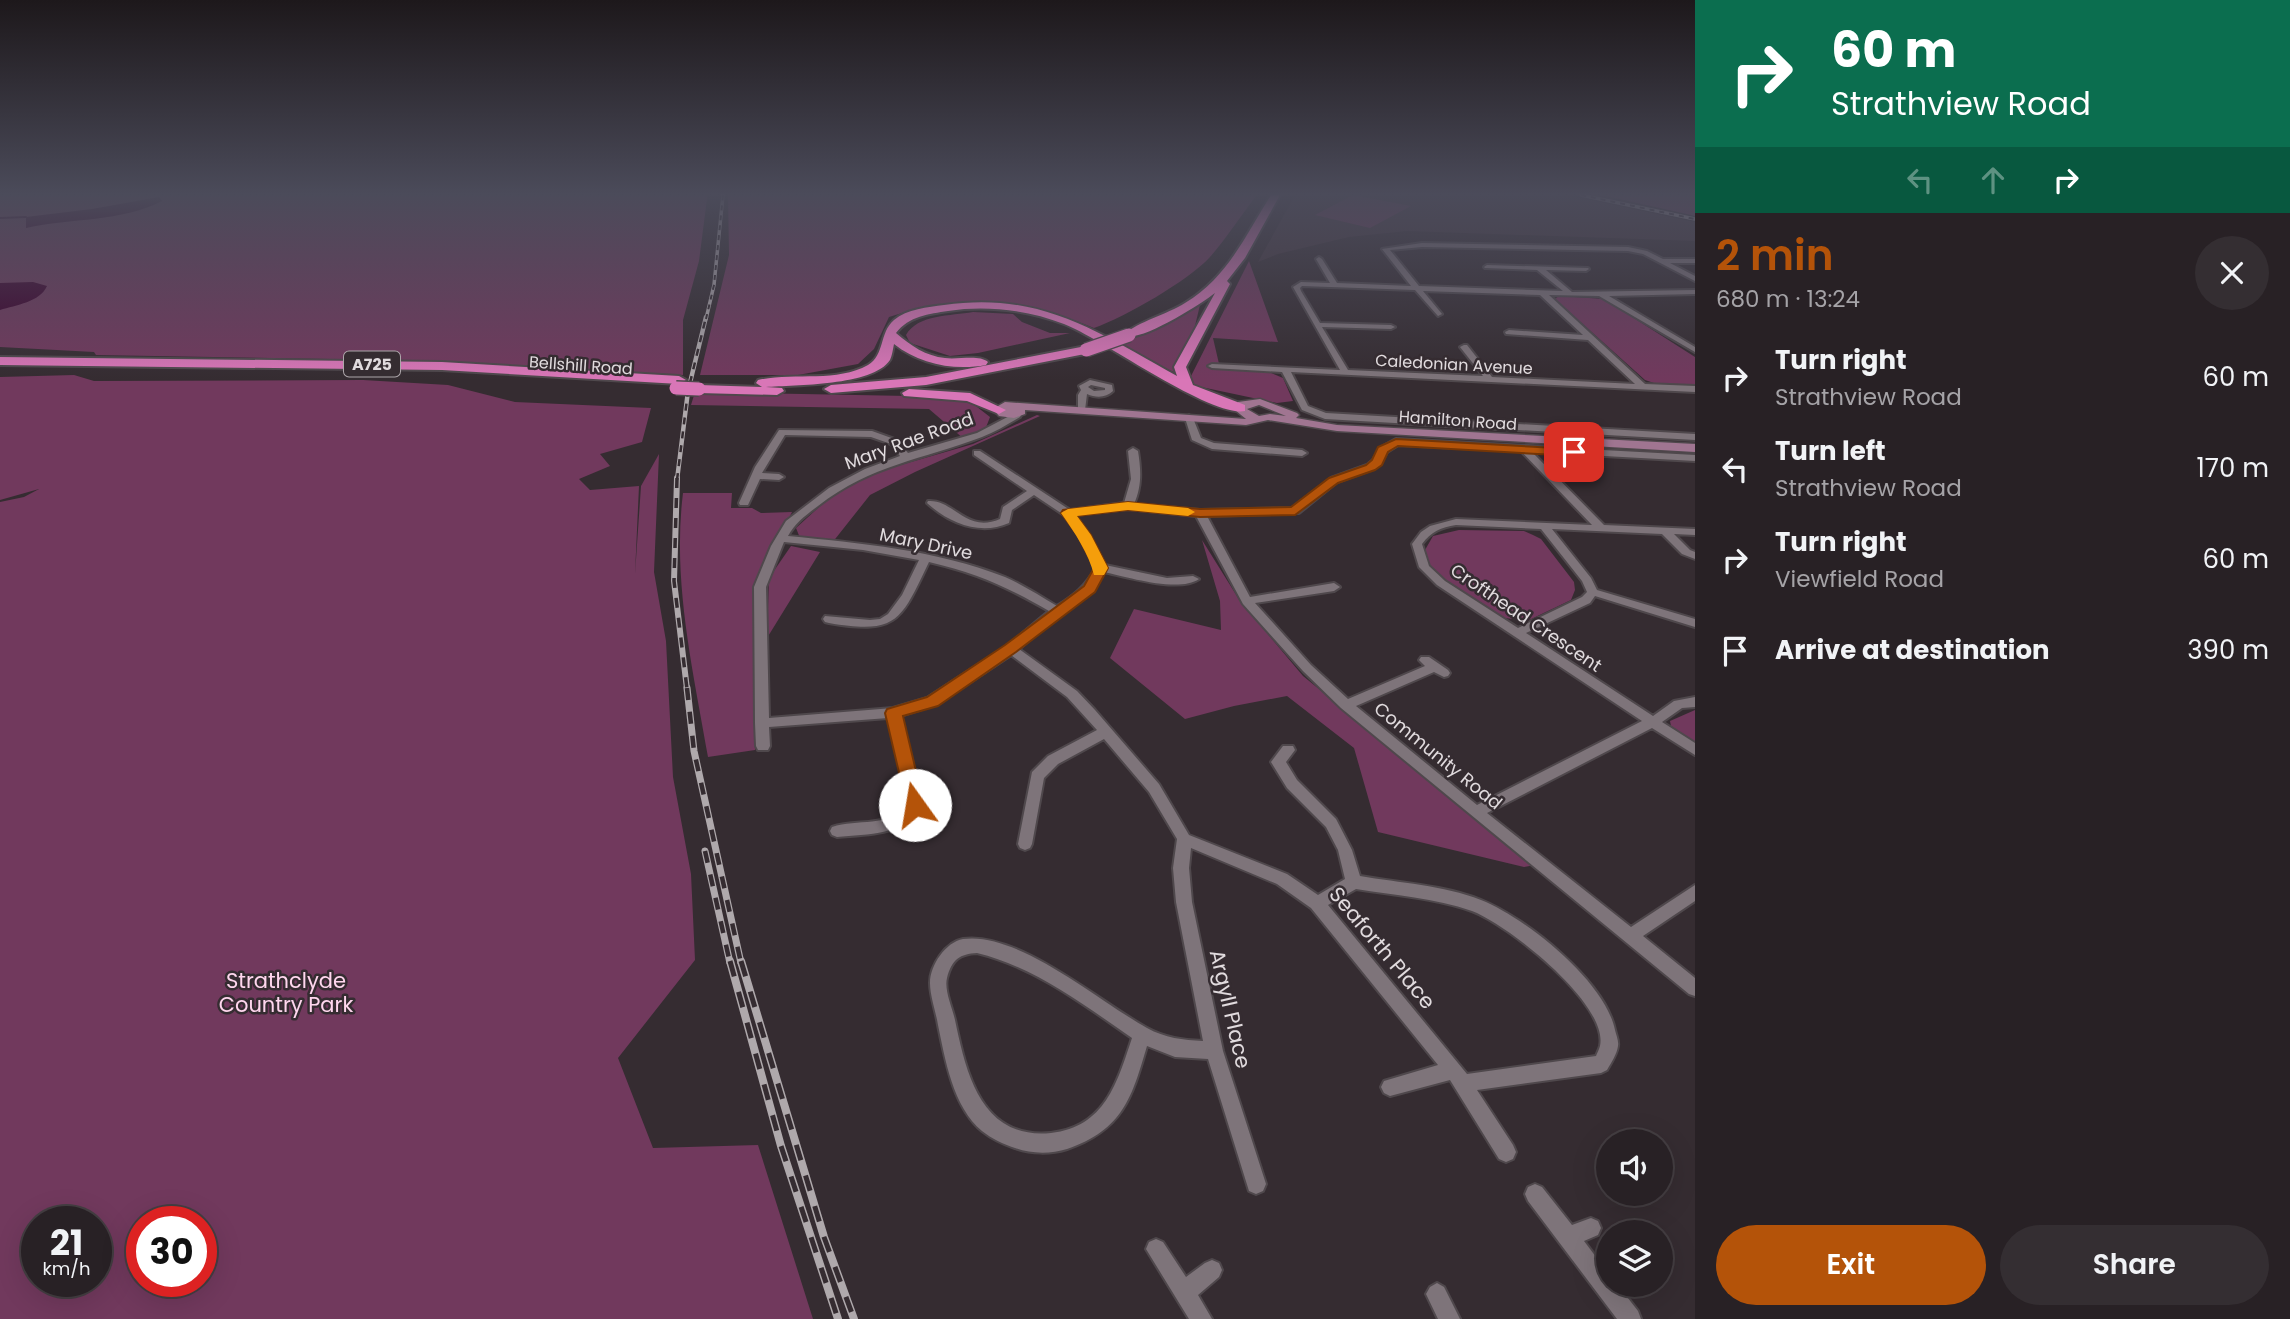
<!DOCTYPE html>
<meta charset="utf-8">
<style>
:root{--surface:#282125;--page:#342e32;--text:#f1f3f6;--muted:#a5a3a7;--line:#443e42;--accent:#b45309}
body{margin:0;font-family:Poppins,sans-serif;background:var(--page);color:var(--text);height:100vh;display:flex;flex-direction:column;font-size:26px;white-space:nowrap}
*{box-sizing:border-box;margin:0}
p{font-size:23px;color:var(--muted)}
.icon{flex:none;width:38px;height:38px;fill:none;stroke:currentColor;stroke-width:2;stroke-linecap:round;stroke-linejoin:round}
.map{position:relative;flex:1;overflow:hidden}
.side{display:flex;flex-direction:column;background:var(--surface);width:595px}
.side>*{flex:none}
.banner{background:#0b6e4f;color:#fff;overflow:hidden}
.buttons{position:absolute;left:1596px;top:1129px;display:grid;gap:14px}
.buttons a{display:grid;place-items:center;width:77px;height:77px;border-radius:50%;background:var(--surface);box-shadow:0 7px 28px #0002,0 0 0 2px var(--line);font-size:35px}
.speed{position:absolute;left:21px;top:1206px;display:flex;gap:14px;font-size:35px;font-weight:700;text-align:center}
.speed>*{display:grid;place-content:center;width:91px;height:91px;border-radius:50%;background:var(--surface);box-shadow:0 7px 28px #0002,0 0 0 2px var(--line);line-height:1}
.speed small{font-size:18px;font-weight:400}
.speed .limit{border:10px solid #d22;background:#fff;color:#111}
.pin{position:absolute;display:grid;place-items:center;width:60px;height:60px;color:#fff;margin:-30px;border-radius:14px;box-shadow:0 4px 10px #0006}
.me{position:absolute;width:77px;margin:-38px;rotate:347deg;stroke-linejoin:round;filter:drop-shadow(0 0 5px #0008)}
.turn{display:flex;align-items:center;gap:24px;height:147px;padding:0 21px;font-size:32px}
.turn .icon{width:91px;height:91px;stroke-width:2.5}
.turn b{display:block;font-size:49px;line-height:60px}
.lanes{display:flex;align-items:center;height:66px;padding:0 21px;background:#0003;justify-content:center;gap:35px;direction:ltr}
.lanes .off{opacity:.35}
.round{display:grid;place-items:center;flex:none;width:74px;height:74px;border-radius:37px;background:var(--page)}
.headline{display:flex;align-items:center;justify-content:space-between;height:119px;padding:0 21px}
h1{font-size:42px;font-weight:600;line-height:52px;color:var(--accent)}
.action{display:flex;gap:14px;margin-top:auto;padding:14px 21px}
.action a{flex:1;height:80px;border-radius:42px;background:var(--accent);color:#fff;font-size:28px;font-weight:600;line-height:80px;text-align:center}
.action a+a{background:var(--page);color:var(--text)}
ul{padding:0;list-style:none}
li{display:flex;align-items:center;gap:21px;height:91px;padding:0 21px}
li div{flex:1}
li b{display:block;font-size:26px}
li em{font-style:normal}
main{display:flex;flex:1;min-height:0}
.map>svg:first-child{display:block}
</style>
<main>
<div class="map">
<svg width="1695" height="1319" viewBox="0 0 1695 1319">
<rect width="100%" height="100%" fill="#352c31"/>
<!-- built -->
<path fill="#44363e" d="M 1295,195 L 1566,195 L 1695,222 L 1695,241 L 1407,231 L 1349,237 L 1278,254 L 1258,262 Z"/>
<!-- green -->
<path fill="#71395d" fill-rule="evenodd" d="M 0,195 L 707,195 L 707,199 L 699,261 L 683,320 L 683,375 L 445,361 L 96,355 L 94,352 L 0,347 Z
M 728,195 L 1257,195 C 1241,215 1227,238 1210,257 C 1188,281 1125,317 1094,328 C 1023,299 962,292 889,317 L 874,349 L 858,364 L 798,375 L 700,375 L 729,255 Z
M 1353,195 L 1411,206 L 1370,228 L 1315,215 Z
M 1601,195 L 1695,195 L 1695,216 L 1687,214 Z
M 1249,261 L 1278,342 L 1213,338 L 1220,368 L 1269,372 L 1283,378 L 1293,401 L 1277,403 L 1187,384 Z
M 1559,296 L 1604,299 L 1695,357 L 1695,386 L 1660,385 L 1645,380 L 1555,299 Z
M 1200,305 L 1183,376 L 1108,344 Z
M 973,312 L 1013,314 L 1022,322 L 1050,333 L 1070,333 L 978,353 L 950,356 L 910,343 L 906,335 C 918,314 951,316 973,312 Z
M 74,375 L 94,381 L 363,380 L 448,385 L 515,402 L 651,408 L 642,442 L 600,454 L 610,466 L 579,479 L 590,490 L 639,486 L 635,574 L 641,486 L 659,454 L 654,572 L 666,641 L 673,777 L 691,874 L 695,960 L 618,1058 L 653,1148 L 758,1145 L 813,1319 L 0,1319 L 0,502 L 24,497 L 39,489 L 0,500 L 0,377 ZM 37,1222 L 96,1222 L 96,1281 L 37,1281 ZM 142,1222 L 201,1222 L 201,1281 L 142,1281 Z
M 695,392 L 909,396 L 972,403 L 990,417 L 985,430 L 964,439 L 929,409 L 691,405 Z
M 1037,415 L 1040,416 L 915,472 L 870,495 L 832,543 L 800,538 L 796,528 L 830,497 L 873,473 L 973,444 Z
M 683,493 L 732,493 L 731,508 L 752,508 L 761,513 L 792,512 L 753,590 L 755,750 L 708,757 C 693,670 672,581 683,493 Z
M 1459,530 L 1524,531 L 1533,535 L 1541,539 L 1574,582 L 1575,590 L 1571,600 L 1527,621 L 1505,618 L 1492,614 L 1436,575 L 1427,563 L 1425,550 L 1433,536 Z
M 1202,540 L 1240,601 L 1303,676 L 1535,865 L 1524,867 L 1378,832 L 1354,748 L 1287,696 L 1234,706 L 1185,719 L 1110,658 L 1134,609 L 1221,630 L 1220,601 Z
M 791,546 L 820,552 L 767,638 L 769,578 Z
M 1695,710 L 1695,743 L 1671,726 L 1670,721 Z"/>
<!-- water -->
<path fill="#3e002d" d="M 159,197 L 162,201 C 121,222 71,218 26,228 L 26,217 L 92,209 Z
M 33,282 L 47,286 C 40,302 16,305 0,310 L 0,283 Z"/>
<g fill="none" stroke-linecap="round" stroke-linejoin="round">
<!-- stream -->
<path stroke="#3e002d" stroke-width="2" d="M 0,218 L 26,217"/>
<!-- minor casing -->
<g stroke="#4f484c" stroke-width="4">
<path id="minor" d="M 1422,243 L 1628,247 L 1647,251 L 1663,259 L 1695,259 L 1695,263 L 1670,263 L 1695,276 L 1695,281 L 1643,254 L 1628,251 L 1422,247 L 1390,250 L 1419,286 L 1563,291 L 1537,270 L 1485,268 L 1484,267 L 1487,265 L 1588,268 L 1589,269 L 1586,271 L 1546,270 L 1572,292 L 1695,290 L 1695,294 L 1609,296 L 1695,347 L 1695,352 L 1599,296 L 1549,295 L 1645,384 L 1695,386 L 1695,392 L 1291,372 L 1308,406 L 1326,413 L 1695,434 L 1695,440 L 1325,419 L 1302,410 L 1282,372 L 1212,368 L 1208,366 L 1212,364 L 1340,370 L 1293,287 L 1301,282 L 1330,283 L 1316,259 L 1319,257 L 1322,259 L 1337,283 L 1411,286 L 1382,249 ZM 1302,286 L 1415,290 L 1438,316 L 1442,314 L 1423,291 L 1540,295 L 1583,335 L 1509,330 L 1505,332 L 1506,334 L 1588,340 L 1635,384 L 1492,377 L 1467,345 L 1464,345 L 1460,347 L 1483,376 L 1348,370 L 1322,327 L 1391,329 L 1395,327 L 1391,325 L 1320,323 L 1301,291 L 1300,288 Z
M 1090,380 L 1112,385 L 1113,391 C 1106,398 1096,398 1087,394 L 1085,410 L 1078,412 L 1078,395 L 1081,390 L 1079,386 ZM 1091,385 L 1105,388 L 1105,390 L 1094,391 L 1088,387 Z
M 1017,412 L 1021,415 L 1020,417 C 1008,424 995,432 982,437 C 922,460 872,464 818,506 C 806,515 795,523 788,536 C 860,543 936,550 1005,577 C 1023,585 1040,596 1057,606 C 1075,595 1085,586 1096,568 L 1079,535 L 1064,515 L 1034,495 L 1012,510 L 1009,523 C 980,536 949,523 927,503 L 928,501 C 954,499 966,534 1000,519 L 1003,507 L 1027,491 L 974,455 L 974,451 L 980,451 L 1070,510 L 1124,503 L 1131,479 L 1128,451 L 1133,448 L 1138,451 C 1141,470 1142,486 1134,504 L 1200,510 L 1292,508 L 1331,478 L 1367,465 L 1373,460 L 1380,448 L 1396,439 L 1695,455 L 1695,461 L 1532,452 L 1604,525 L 1695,529 L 1695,535 L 1674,534 L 1690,550 L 1695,552 L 1695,559 L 1682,554 L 1662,534 L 1552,529 L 1591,578 L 1597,590 L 1695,619 L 1695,627 L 1595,596 L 1590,603 L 1526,633 L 1653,716 L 1674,701 L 1695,697 L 1695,707 L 1682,708 L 1662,722 L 1695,743 L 1695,755 L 1652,728 L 1487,813 L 1631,927 L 1695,885 L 1695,901 L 1643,936 L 1695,978 L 1695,996 L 1689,994 L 1341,708 L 1303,671 L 1243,604 L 1196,516 L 1128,509 L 1075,515 L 1089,535 L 1105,565 L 1167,578 L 1193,576 L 1199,579 C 1179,593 1127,577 1104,572 C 1090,596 1084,598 1061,613 C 1047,624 1033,637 1019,649 L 1077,691 L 1095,710 L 1159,784 L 1189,835 L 1287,874 L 1318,895 L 1345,879 L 1338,850 L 1326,827 L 1287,788 L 1271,762 L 1283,746 L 1293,746 L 1295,750 L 1286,762 L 1297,780 L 1336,819 L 1352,850 L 1360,876 C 1400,883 1443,885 1481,900 C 1526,918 1605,981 1615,1030 C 1616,1035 1619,1041 1618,1046 C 1617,1054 1611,1063 1607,1070 L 1601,1073 L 1477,1090 L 1513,1145 L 1516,1152 L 1513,1159 L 1506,1162 L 1499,1159 L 1450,1080 L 1390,1096 L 1384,1093 L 1381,1087 L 1384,1081 L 1438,1065 L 1311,908 L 1277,884 L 1191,848 L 1189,868 L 1192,902 L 1223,1051 L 1266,1184 L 1263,1191 L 1256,1194 L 1249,1191 L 1208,1059 L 1175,1057 L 1147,1046 C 1132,1097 1123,1130 1067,1149 C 1051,1154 1031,1154 1015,1148 C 1003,1144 992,1139 982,1131 C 953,1107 945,1059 938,1025 C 936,1012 930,996 930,983 C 930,965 946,942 963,939 C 1018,931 1100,1002 1147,1028 C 1165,1038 1183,1040 1203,1041 L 1176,902 L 1173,868 L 1177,839 L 1149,792 L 1104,739 L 1058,764 L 1044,778 L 1032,844 L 1030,848 L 1025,850 L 1020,848 L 1018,844 L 1032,772 L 1048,756 L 1097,730 L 1067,697 L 1011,655 L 937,704 L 900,716 L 922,805 C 905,836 868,834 837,837 L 832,835 L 830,831 L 832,827 C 858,818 888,829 908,804 L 888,718 L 769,727 L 770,746 L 768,750 L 758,750 L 756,746 L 755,723 L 754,587 L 771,546 L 786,521 L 829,488 L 865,469 L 900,456 L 891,444 L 871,437 L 785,435 L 762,473 L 779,474 L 784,477 L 779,480 L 760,479 L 748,505 L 740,505 L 739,503 L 755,467 L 779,430 L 872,431 L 897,440 L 908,453 L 977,433 ZM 1398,445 L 1521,451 L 1592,525 L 1456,519 L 1430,526 L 1421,532 L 1412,544 L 1419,567 L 1437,585 L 1642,721 L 1477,805 L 1356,706 L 1434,672 L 1444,677 L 1448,676 L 1450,673 L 1448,670 L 1429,657 L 1421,657 L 1419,660 L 1425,666 L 1348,699 L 1311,665 L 1255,603 L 1334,591 L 1340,587 L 1334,583 L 1250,597 L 1207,516 L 1299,513 L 1337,482 L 1373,469 L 1380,464 L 1387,452 ZM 1456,525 L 1541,529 L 1582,581 L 1587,592 L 1582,597 L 1518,628 L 1445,581 L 1429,566 L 1422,544 C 1431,532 1441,527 1456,525 ZM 784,542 L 863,550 L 919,560 L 902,595 L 888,614 L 880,619 L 870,620 L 825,616 L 823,619 L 825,622 L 829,623 C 898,635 901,620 929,562 C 977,573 1007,587 1049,611 L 1007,646 L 927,698 L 893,708 L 769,718 L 766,587 ZM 1356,889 C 1394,895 1435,898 1472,911 C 1507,924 1609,1004 1600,1046 C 1599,1050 1597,1053 1596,1056 L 1467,1074 L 1328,905 ZM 977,953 C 1035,967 1084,1005 1132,1038 C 1117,1083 1105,1127 1051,1133 C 981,1140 966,1073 955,1020 C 952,1007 944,990 947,978 C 952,959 960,954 977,953 Z
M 1189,415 L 1193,418 L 1201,438 L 1214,443 L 1302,450 L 1307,453 L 1302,456 L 1212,449 L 1192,440 L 1185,418 Z
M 1535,1184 L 1542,1187 L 1572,1225 L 1591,1218 L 1598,1221 L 1601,1228 L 1598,1235 L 1584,1241 L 1608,1273 L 1608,1284 L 1617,1284 L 1638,1311 L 1641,1319 L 1617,1319 L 1528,1201 L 1525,1194 L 1528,1187 Z
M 1156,1239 L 1163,1242 L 1186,1277 L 1205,1263 L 1212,1260 L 1219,1263 L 1222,1270 L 1219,1277 L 1198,1295 L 1212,1319 L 1189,1319 L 1146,1249 L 1149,1242 Z
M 1437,1283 L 1444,1287 L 1460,1319 L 1438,1319 L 1426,1294 L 1430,1287 Z"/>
</g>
<!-- secondary casing -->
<g stroke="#4f484c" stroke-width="3">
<path id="secondary" d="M 1260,399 L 1297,413 L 1299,415 L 1296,418 L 1337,425 L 1695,444 L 1695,452 L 1337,431 L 1268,420 L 1246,425 L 1025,410 L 1025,414 L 1014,418 L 999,416 L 993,409 L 1005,402 L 1246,419 L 1235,410 L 1238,402 ZM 1259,405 L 1286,416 L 1270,414 L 1259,416 L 1247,409 Z"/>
</g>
<!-- trunk casing -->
<g stroke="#4f484c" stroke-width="4">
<path id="trunk" d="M 1271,195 L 1280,195 L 1245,258 L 1227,281 L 1230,284 L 1186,367 L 1193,385 L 1245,405 L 1245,411 C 1211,418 1101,338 1064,324 C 1028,310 986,305 948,311 C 929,314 909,316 896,333 C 911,346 926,356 945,358 C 958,360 979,354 988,362 L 986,365 C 954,371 919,364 894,344 C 893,349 892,356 890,360 C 873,386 794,385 766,387 L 782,388 L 784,391 L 777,395 L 699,393 L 692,389 L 699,385 L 762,387 L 756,383 L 758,380 C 793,372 836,383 868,365 C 885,355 879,333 894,320 C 907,309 928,307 944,305 C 1041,291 1097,332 1177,376 L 1174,367 L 1215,293 C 1201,304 1137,345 1123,335 C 1139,321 1166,315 1185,303 C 1228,277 1245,236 1271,195 Z
M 1086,346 L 1090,347 L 1090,353 L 926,385 L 831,393 L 824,389 L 831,385 L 926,377 Z
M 0,357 L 442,362 L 679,376 L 686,380 L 679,384 L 442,370 L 0,365 Z
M 909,389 L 970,393 L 1006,410 L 999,414 L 967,401 L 904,396 L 902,393 Z"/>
</g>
<!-- minor -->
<use href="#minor" fill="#7e747a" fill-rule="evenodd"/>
<!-- secondary -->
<use href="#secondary" fill="#a07591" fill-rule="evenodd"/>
<!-- trunk -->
<use href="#trunk" fill="#d976b7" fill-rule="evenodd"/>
<!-- rail-far4 casing -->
<g stroke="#afa9ac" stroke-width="3.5">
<path id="rail-far4" d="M 1581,195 L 1695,219
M 706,319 L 714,285 L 723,195"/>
</g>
<!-- rail-far3 casing -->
<g stroke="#afa9ac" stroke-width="4.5">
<path id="rail-far3" d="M 677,480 L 688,391 L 706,317"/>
</g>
<!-- rail-far2 casing -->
<g stroke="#afa9ac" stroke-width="6">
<path id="rail-far2" d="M 677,478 L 674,581 L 687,689"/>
</g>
<!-- rail-far1 casing -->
<g stroke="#afa9ac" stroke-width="7">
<path id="rail-far1" d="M 687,688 L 694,751 L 741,963
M 705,851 L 730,963"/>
</g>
<!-- rail casing -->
<g stroke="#afa9ac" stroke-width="8">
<path id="rail" d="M 730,961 L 781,1146 L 838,1319
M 741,961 L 824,1237 L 854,1319"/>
</g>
<!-- rail-far4 -->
<use href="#rail-far4" stroke="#352c31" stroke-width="2" stroke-dasharray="5" stroke-linecap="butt"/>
<!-- rail-far3 -->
<use href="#rail-far3" stroke="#352c31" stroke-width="2.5" stroke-dasharray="7" stroke-linecap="butt"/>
<!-- rail-far2 -->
<use href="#rail-far2" stroke="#352c31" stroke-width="3.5" stroke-dasharray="10" stroke-linecap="butt"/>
<!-- rail-far1 -->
<use href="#rail-far1" stroke="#352c31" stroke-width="4.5" stroke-dasharray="12" stroke-linecap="butt"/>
<!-- rail -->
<use href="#rail" stroke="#352c31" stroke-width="5" stroke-dasharray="16" stroke-linecap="butt"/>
<!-- trunk-bridge casing -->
<g stroke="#4f484c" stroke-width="16" stroke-linecap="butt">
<path id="trunk-bridge" d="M 1086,350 L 1129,335
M 676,388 L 699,389"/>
</g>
<!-- trunk-bridge -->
<use href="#trunk-bridge" stroke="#d976b7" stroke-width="13"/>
</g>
<!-- sky -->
<linearGradient id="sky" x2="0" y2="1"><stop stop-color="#1d181b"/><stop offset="0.51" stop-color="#4b4b5a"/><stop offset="1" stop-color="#4b4b5a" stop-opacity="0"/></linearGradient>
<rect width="1695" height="380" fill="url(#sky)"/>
<!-- route -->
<path fill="#b45309" stroke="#753606" stroke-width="2" d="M 1396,439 L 1574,449 L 1580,452 L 1574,456 L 1398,446 L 1388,452 L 1382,465 L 1375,470 L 1338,483 L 1295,515 L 1200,517 L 1128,510 L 1077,516 L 1091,535 L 1108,568 L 1095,592 L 1016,652 L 938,706 L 903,716 L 924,805 L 922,811 L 915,813 L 908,811 L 885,713 L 887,709 L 927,697 L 1005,645 L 1084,586 L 1094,568 L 1078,536 L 1061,513 L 1063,510 L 1128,502 L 1200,509 L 1291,507 L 1329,478 L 1366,465 L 1372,460 L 1378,447 Z"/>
<!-- slow -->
<path fill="#f59e0b" d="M 1128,502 L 1188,508 L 1195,512 L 1188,516 L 1128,510 L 1077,516 L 1091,535 L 1108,568 L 1104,575 L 1094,575 C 1089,554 1075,533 1061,513 L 1068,509 Z"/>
<g text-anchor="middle" stroke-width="5" stroke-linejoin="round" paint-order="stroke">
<!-- shield labels -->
<rect fill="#352c31" stroke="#ada6aa" stroke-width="2" x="344" y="351.5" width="56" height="25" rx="5"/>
<g font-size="16" font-weight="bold" fill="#e1dbde">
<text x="372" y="370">A725</text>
</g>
<!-- far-street labels -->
<g font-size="16" fill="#e1dbde" stroke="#352c31">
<text transform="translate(1454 364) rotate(3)" y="6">Caledonian Avenue</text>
<text transform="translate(581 365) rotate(4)" y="6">Bellshill Road</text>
<text transform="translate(1458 420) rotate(4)" y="6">Hamilton Road</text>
</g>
<!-- street labels -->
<g font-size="18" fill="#e1dbde" stroke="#352c31">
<text transform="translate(909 441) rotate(-20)" y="6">Mary Rae Road</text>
<text transform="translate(926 544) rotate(12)" y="6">Mary Drive</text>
<text transform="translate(1526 618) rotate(34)" y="6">Crofthead Crescent</text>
<text transform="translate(1438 756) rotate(39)" y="6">Community Road</text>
</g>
<!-- near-street labels -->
<g font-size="21" fill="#e1dbde" stroke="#352c31">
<text transform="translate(1382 948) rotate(50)" y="7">Seaforth Place</text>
<text transform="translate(1230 1009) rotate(77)" y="7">Argyll Place</text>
</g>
<!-- near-park labels -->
<g font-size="21" fill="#ffd6ee" stroke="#352c31">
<text x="286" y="988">Strathclyde<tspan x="286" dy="24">Country Park</tspan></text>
</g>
</g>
</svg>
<div class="buttons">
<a><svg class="icon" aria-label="sound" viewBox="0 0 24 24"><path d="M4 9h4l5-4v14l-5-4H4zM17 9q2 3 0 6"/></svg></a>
<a><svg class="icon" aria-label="layers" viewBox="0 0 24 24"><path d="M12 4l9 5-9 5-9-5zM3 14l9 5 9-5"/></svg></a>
</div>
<div class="speed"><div>21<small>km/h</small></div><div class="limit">30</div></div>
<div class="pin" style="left:1574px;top:452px;background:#d93025"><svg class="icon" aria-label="arrive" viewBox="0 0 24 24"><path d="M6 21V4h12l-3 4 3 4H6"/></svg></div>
<svg class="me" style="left:915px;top:805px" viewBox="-20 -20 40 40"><circle r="19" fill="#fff"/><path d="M0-13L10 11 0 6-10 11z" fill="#b45309"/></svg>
</div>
<section class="side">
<div class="banner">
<div class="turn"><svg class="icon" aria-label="right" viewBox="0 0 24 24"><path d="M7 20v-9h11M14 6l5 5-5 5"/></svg><div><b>60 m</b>Strathview Road</div></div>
<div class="lanes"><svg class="icon off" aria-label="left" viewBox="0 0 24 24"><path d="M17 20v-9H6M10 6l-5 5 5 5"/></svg><svg class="icon off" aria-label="ahead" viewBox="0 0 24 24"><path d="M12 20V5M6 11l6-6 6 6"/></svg><svg class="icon" aria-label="right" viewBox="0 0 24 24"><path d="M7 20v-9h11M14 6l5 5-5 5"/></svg></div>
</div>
<div class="headline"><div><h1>2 min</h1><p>680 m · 13:24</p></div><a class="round"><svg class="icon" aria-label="close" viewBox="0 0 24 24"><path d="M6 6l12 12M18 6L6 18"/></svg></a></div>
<ul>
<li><svg class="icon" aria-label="right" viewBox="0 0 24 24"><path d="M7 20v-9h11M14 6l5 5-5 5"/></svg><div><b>Turn right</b><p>Strathview Road</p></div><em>60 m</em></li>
<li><svg class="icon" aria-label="left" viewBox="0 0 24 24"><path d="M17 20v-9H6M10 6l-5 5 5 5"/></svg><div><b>Turn left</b><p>Strathview Road</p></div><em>170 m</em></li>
<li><svg class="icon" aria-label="right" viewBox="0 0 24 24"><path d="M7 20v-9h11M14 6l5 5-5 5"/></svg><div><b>Turn right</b><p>Viewfield Road</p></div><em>60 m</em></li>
<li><svg class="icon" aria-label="arrive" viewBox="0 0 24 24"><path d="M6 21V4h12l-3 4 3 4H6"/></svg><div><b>Arrive at destination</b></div><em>390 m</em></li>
</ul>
<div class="action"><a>Exit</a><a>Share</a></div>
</section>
</main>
